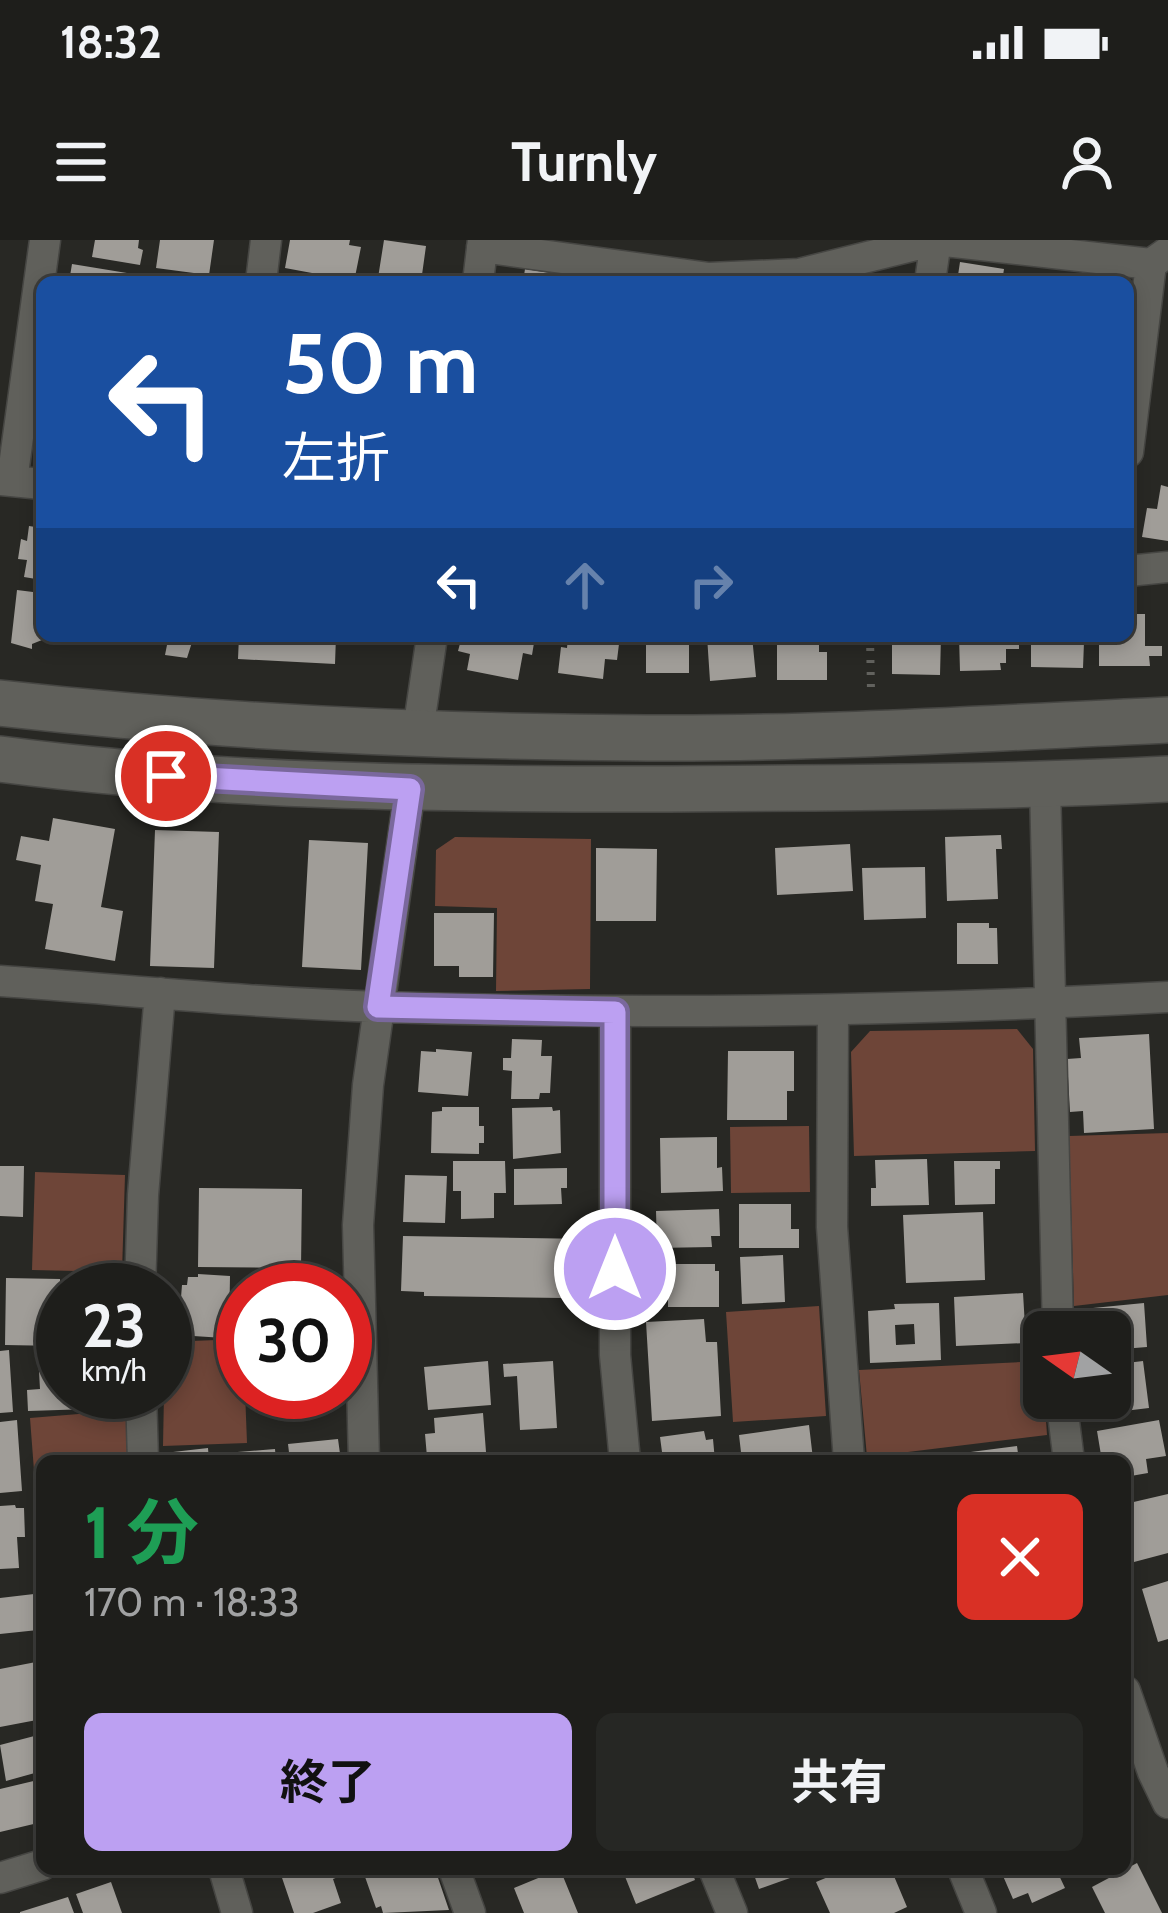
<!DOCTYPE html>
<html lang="ja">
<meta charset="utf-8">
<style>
:root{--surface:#1e1e1b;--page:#262724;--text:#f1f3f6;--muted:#a1a2a3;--line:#3c3c3a;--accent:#bca0f2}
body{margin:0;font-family:Cabin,"Noto Sans JP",sans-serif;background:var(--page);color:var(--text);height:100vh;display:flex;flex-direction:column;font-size:45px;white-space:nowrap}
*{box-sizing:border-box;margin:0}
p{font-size:39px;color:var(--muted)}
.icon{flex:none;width:66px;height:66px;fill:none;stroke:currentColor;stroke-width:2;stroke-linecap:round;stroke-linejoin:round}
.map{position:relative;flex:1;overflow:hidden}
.side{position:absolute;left:36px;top:1215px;width:1095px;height:420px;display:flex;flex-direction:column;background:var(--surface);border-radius:18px;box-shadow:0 6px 18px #0003,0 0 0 3px var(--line)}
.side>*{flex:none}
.hud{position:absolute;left:36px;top:36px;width:1098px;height:366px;border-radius:18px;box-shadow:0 6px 18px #0003,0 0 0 3px var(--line);background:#1a4fa0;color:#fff;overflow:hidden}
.needle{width:78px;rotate:284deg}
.fabs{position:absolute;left:1023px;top:1071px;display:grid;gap:24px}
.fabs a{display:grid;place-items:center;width:108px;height:108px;border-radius:18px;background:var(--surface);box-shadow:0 6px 18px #0003,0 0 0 3px var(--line);font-size:60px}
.speed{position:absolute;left:36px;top:1023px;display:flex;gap:24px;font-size:60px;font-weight:700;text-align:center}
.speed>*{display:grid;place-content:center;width:156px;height:156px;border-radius:50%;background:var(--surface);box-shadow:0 6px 18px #0003,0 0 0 3px var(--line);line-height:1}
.speed small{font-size:30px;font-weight:400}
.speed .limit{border:18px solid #d22;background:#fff;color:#111}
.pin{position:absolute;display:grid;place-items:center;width:102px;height:102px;color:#fff;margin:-51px;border:6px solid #fff;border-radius:50%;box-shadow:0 3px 12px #0007}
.me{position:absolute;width:132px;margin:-66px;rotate:0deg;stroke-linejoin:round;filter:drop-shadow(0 0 9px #0008)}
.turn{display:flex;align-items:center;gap:42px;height:252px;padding:0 48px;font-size:54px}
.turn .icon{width:156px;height:156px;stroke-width:2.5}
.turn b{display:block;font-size:84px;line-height:102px}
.lanes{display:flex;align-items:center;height:114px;padding:0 48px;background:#0003;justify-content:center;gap:60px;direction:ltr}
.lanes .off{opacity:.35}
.round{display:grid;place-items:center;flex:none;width:126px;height:126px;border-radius:18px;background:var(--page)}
.head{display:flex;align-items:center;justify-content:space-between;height:204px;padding:0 48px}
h1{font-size:72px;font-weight:700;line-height:90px;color:#1e9e55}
.cta{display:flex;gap:24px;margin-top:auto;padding:24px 48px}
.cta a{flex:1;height:138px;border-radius:18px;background:var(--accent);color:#111;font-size:48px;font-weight:700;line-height:138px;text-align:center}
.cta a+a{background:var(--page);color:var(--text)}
.status{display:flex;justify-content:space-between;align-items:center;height:84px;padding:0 60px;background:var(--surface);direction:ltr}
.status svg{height:33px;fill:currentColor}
header{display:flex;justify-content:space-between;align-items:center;height:156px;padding:0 48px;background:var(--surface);font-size:54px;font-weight:700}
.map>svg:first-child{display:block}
</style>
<div class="status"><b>18:32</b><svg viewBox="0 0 49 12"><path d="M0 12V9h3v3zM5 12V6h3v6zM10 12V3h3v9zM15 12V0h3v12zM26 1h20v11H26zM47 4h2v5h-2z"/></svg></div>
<header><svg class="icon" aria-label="menu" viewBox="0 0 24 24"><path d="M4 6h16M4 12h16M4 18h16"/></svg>Turnly<svg class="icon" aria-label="person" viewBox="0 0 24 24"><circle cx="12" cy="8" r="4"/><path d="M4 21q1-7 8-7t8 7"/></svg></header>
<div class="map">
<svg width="1168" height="1673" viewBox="0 0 1168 1673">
<rect width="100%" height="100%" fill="#282824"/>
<!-- green -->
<path fill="#6e4538" d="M 455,597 L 591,599 L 590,749 L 496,751 L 497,668 L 435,666 L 436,610 Z
M 1017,789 L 1033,809 L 1035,911 L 854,916 L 851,812 L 870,791 Z
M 809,886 L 810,952 L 731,953 L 730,887 Z
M 1168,893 L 1168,1055 L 1074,1066 L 1069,896 Z
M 35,932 L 125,935 L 122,1032 L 32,1030 Z
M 819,1066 L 826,1176 L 733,1182 L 726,1072 Z
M 243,1099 L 247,1203 L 163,1206 L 165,1102 Z
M 1042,1121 L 1047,1195 L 867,1217 L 859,1130 Z
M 127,1170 L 131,1221 L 42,1221 L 42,1257 L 36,1257 L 30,1178 Z"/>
<!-- building -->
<path fill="#a09d98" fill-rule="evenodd" d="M 95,0 L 139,0 L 138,8 L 143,10 L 140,25 L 92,17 Z
M 160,0 L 214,0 L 209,35 L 156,28 Z
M 290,0 L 350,0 L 349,5 L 361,7 L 354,42 L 311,42 L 312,33 L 285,28 Z
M 384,0 L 426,6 L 421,42 L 378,38 Z
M 960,22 L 1004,29 L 1002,42 L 957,42 Z
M 72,24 L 133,34 L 132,42 L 69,42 Z
M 525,29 L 575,37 L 575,42 L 523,42 Z
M 1161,245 L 1168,247 L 1168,301 L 1142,297 L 1147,268 L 1157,269 Z
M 29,286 L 42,288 L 42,340 L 24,337 L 27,320 L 18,319 L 21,299 L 27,301 Z
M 17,350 L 41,353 L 37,392 L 42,392 L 42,400 L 32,404 L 32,409 L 11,403 Z
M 1128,374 L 1145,374 L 1145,406 L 1162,406 L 1162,416 L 1149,416 L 1150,426 L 1099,426 L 1099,396 L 1128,396 Z
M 160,396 L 194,396 L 187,418 L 165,415 L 167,405 L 159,404 Z
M 239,396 L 336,396 L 335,424 L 238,419 Z
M 462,396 L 522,396 L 521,401 L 534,403 L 532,415 L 523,413 L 518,440 L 467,430 L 470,414 L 458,411 Z
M 568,396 L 620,396 L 617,420 L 605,419 L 603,439 L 558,433 L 561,407 L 567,408 Z
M 636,396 L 689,396 L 689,433 L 646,433 L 646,401 L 636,402 Z
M 707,396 L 752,396 L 756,437 L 710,441 Z
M 777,396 L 819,396 L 819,412 L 827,412 L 827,440 L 777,440 Z
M 892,396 L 941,396 L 940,435 L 892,434 Z
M 959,396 L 1019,396 L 1019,409 L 1006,409 L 1006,423 L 1000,423 L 1001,430 L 960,431 Z
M 1031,396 L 1068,396 L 1068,401 L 1084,402 L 1083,428 L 1031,427 Z
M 53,578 L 115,589 L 101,667 L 123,671 L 115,721 L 45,709 L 53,664 L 35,661 L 41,625 L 16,620 L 21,596 L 49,601 Z
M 155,590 L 219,592 L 214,728 L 150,726 Z
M 1001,595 L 1002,609 L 996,609 L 998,659 L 947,661 L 945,597 Z
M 309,600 L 368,603 L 361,730 L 302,727 Z
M 850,604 L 853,651 L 777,655 L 775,608 Z
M 596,608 L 657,609 L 656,681 L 596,681 Z
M 925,627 L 926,678 L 864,680 L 862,628 Z
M 434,673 L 494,673 L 493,737 L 459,737 L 459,726 L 434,726 Z
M 957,683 L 989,683 L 989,688 L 997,688 L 998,724 L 957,724 Z
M 1149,794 L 1154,889 L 1084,893 L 1083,871 L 1070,872 L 1067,819 L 1081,818 L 1079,798 Z
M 512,799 L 542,800 L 541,816 L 552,816 L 550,853 L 540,853 L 539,859 L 511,859 L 512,831 L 503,830 L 503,818 L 511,818 Z
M 436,809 L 472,812 L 468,856 L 418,852 L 421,811 L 436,812 Z
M 728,811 L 794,811 L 794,851 L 787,851 L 787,880 L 727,880 Z
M 442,867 L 479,867 L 479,886 L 484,886 L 484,903 L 479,903 L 479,914 L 431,913 L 432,872 L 442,871 Z
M 552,867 L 553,871 L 560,870 L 561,913 L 513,919 L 512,868 Z
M 717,897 L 717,928 L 722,927 L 723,951 L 661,953 L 660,898 Z
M 927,919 L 929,965 L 871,966 L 871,948 L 876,948 L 875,920 Z
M 453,921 L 505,921 L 506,953 L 494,953 L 494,978 L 461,979 L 461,951 L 453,951 Z
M 954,921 L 1000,921 L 1000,929 L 995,929 L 995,964 L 955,965 Z
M 0,926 L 24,926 L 23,977 L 0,976 Z
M 567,928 L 567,948 L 561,948 L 562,964 L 514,965 L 514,929 Z
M 405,935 L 447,936 L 445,983 L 403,982 Z
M 199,948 L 302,949 L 301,1028 L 198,1027 Z
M 739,964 L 791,964 L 791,989 L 799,989 L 799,1008 L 739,1008 Z
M 719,969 L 720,996 L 711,996 L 712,1007 L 657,1008 L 656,971 Z
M 983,972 L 985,1040 L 906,1043 L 903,975 Z
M 403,996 L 593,999 L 592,1054 L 563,1054 L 563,1058 L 424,1056 L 424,1052 L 401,1051 Z
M 783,1015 L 785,1062 L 742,1064 L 740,1017 Z
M 651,1024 L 715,1024 L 715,1031 L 719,1031 L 719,1067 L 668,1067 L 668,1057 L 655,1057 L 655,1052 L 650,1052 Z
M 258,1033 L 298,1033 L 298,1050 L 258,1050 Z
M 198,1034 L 230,1036 L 229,1095 L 224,1098 L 178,1095 L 182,1045 L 187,1045 L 188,1037 L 198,1037 Z
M 6,1038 L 60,1039 L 60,1044 L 66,1044 L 60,1067 L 59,1106 L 5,1105 Z
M 1023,1053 L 1026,1103 L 956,1106 L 954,1057 Z
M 939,1063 L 941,1120 L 870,1123 L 868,1071 L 895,1069 L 894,1064 ZM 914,1084 L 915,1104 L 896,1105 L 895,1085 Z
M 1144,1063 L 1147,1107 L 1110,1110 L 1110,1092 L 1090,1092 L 1088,1076 L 1094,1075 L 1093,1068 Z
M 704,1079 L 706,1102 L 717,1102 L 721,1176 L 652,1181 L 646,1082 Z
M 9,1110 L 13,1172 L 0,1173 L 0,1111 Z
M 63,1113 L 63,1152 L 89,1152 L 90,1169 L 28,1171 L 27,1150 L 40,1149 L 38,1114 Z
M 488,1121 L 491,1165 L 428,1170 L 424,1127 Z
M 553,1121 L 557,1188 L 520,1190 L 517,1136 L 504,1137 L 503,1124 Z
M 1143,1121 L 1149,1168 L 1099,1174 L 1099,1167 L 1082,1170 L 1080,1158 L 1110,1158 L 1110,1125 Z
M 483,1173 L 486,1212 L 427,1217 L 425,1194 L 435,1193 L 434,1178 Z
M 17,1180 L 22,1251 L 0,1253 L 0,1182 Z
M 1159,1180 L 1166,1216 L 1146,1219 L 1148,1233 L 1125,1237 L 1125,1221 L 1108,1221 L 1106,1213 L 1101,1215 L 1097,1191 Z
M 809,1185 L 813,1219 L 742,1221 L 739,1195 Z
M 704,1191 L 706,1200 L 713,1199 L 715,1221 L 654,1221 L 653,1213 L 662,1212 L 660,1197 Z
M 338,1199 L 341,1221 L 290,1221 L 288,1204 Z
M 1017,1206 L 1019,1221 L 964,1221 L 963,1213 Z
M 208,1208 L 209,1221 L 174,1221 L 173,1212 Z
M 275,1209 L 276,1221 L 225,1221 L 225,1213 Z
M 1168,1254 L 1168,1313 L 1134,1322 L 1125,1286 L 1125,1264 Z
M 15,1265 L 16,1268 L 24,1268 L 25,1297 L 17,1297 L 19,1328 L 0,1329 L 0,1266 Z
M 1168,1341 L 1168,1399 L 1158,1402 L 1142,1349 Z
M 34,1354 L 38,1390 L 0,1394 L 0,1358 Z
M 36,1422 L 42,1479 L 0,1487 L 0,1429 Z
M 42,1494 L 42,1531 L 6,1541 L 0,1505 Z
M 42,1539 L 42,1582 L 0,1592 L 0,1549 Z
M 1137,1623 L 1162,1673 L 1105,1673 L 1092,1647 Z
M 279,1629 L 336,1629 L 338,1637 L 333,1639 L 341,1663 L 313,1673 L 294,1673 Z
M 367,1629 L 435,1629 L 449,1670 L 383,1673 L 381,1666 L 376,1668 L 364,1634 L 368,1634 Z
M 560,1629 L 578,1673 L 524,1673 L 514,1648 Z
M 622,1629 L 691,1629 L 695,1640 L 636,1664 Z
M 752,1629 L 802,1629 L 804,1633 L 759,1649 Z
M 847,1629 L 891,1629 L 907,1667 L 894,1673 L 830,1673 L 816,1642 Z
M 1000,1629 L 1056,1629 L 1065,1648 L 1032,1663 L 1028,1653 L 1013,1659 Z
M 111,1642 L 122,1673 L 83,1673 L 76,1654 Z
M 68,1657 L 74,1673 L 20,1673 L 20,1672 Z"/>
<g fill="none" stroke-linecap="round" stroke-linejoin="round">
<!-- street casing -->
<g stroke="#464643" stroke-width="33">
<path id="street" d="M 482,7 L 709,38 L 799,34 L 936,0 L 1151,24 L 1168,12
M 261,42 L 266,0
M 478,42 L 483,0
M 930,42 L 936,0
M 1128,212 L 1151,24
M 0,240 L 42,244
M 12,241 L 45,0
M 1128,331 L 1168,327
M 418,491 L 432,396
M 1045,545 L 1058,1092
M 0,741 C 127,750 255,763 383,767 C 645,775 906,771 1168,757
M 615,772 L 615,1115 L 625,1221
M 833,772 L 832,987 L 849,1221
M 140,1050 L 143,955 L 160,753
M 141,1152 L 143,1221
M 1061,1158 L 1069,1221
M 364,1221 L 358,985 L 368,845 L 410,549
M 1125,1451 L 1153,1532 L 1168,1563
M 224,1629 L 237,1673
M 454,1629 L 470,1673
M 714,1629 L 732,1673
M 963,1629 L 981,1673
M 0,1638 L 42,1625"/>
</g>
<!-- secondary casing -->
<g stroke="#464643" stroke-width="48">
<path id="secondary" d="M 0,463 C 214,487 432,497 648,498 C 821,499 995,488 1168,480
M 0,519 C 215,547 431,549 647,549 C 821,548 994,548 1168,539"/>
</g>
<!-- path -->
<path stroke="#62625e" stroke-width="8" stroke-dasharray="3 9" stroke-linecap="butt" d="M 870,396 L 871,451"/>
<!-- street -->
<use href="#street" stroke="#60605b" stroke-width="30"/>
<!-- secondary -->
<use href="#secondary" stroke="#60605b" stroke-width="45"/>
</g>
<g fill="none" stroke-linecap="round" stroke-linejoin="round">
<!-- route casing -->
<g stroke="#7a689d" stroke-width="30">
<path id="route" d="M 166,536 L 410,549 L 378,767 L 615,772 L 615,1029"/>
</g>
<!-- route -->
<use href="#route" stroke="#bca0f2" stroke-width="21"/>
</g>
</svg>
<div class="fabs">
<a><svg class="needle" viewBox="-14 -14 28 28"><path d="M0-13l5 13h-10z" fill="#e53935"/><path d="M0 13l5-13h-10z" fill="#a1a2a3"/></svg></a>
</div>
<div class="speed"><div>23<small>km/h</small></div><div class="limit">30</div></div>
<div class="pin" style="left:166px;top:536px;background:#d93025"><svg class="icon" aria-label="arrive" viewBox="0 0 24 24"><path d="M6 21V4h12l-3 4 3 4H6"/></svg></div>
<svg class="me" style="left:615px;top:1029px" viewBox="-20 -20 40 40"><circle r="17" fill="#bca0f2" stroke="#fff" stroke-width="3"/><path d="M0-11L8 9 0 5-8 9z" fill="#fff"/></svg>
<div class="hud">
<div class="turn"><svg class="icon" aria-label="left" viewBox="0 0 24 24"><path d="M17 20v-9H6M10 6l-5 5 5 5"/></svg><div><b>50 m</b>左折</div></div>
<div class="lanes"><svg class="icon" aria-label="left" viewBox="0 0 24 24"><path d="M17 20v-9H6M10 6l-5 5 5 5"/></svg><svg class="icon off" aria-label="ahead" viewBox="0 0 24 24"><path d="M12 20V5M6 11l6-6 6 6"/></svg><svg class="icon off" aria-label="right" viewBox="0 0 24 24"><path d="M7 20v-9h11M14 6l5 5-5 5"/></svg></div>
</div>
<section class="side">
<div class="head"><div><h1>1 分</h1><p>170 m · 18:33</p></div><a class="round" style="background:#d93025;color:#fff"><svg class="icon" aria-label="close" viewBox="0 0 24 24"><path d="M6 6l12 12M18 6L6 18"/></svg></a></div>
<div class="cta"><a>終了</a><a>共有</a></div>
</section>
</div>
